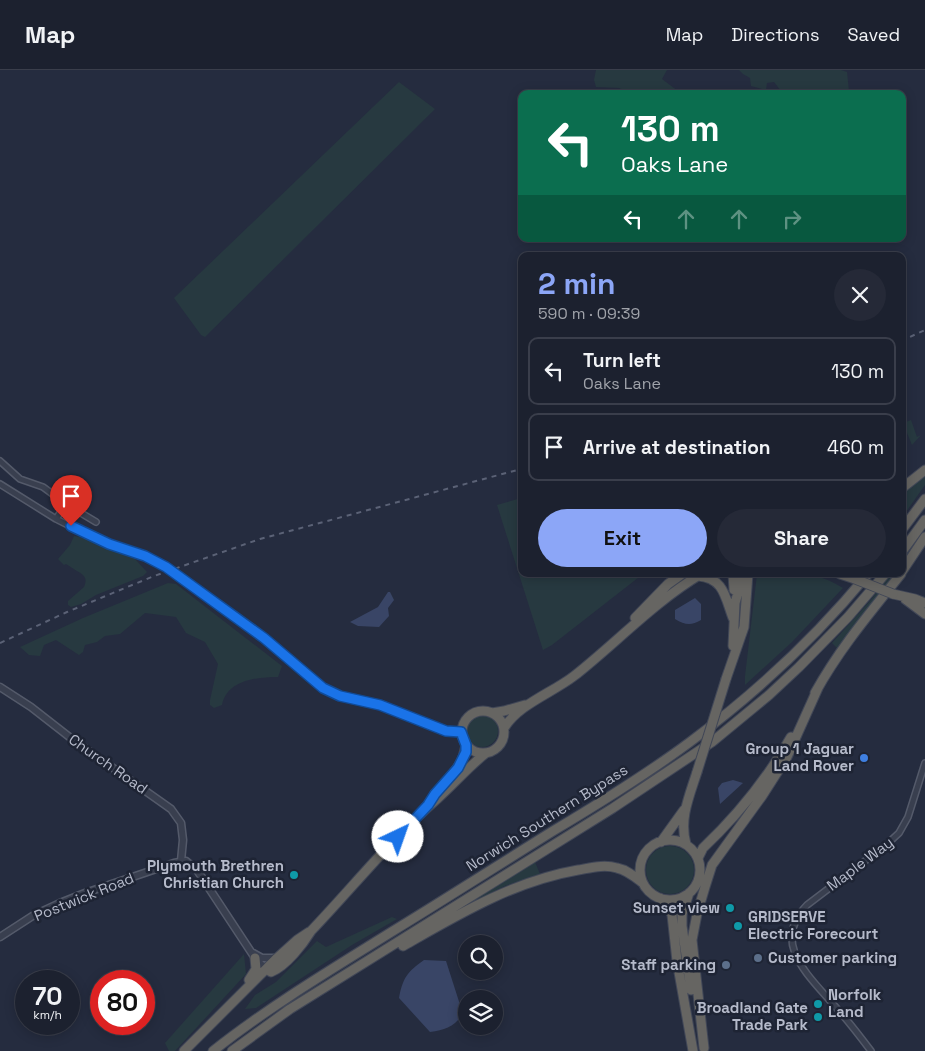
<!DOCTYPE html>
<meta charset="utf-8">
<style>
:root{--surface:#1c212f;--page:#252937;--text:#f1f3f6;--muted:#a0a3aa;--line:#3a3e4b;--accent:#8ca6f7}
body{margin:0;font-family:"Space Grotesk",sans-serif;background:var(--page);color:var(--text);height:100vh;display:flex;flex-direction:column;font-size:19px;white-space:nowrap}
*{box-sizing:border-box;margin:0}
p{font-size:16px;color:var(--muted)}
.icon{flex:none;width:28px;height:28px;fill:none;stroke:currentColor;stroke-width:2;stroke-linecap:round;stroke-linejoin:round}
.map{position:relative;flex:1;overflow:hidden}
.details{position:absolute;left:518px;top:182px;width:388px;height:325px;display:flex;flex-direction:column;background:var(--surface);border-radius:10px;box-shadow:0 2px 12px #0003,0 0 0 1px var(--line)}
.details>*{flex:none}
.top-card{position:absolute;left:518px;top:20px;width:388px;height:152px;border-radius:10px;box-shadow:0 2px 12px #0003,0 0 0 1px var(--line);background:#0b6e4f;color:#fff;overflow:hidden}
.buttons{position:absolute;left:458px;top:865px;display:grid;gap:10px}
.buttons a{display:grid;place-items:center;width:45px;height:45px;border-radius:50%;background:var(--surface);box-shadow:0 2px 12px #0003,0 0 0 1px var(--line);font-size:25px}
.speed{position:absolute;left:15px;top:900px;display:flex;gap:10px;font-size:25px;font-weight:700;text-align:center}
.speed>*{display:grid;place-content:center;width:65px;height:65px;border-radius:50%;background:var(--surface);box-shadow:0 2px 12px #0003,0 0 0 1px var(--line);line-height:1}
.speed small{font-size:12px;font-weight:400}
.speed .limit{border:8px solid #d22;background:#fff;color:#111}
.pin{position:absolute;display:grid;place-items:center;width:42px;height:42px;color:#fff;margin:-51px -21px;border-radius:50% 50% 50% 0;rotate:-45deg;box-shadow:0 0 5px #0007}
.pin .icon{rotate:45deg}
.me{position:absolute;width:55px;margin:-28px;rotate:42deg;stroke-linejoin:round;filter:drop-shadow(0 0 4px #0008)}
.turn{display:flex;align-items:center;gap:18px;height:105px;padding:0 20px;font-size:22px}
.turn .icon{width:65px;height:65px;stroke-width:2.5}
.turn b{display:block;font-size:35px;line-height:42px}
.lanes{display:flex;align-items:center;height:48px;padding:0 20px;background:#0003;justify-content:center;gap:25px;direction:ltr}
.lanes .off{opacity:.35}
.round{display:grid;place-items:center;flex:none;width:52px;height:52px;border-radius:26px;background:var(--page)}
.head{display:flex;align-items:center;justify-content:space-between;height:85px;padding:0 20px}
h1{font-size:30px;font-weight:600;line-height:38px;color:var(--accent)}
.primary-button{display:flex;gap:10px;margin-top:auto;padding:10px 20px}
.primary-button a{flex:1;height:58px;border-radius:30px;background:var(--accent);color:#111;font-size:20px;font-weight:600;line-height:58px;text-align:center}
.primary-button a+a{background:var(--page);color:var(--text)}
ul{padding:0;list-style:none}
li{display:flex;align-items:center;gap:15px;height:68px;margin:0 10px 8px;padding:0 10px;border:2px solid var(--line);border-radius:10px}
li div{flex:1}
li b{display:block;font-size:19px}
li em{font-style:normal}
header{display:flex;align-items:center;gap:30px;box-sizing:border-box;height:70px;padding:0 25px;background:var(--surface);border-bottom:1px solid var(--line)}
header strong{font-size:24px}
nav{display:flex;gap:28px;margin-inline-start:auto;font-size:18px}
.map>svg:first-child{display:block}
</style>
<header>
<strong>Map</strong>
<nav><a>Map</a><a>Directions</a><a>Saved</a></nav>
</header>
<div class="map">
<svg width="925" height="981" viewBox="0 0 925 981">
<rect width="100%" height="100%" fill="#252c3f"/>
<!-- green -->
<path fill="#273940" d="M 596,0 L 667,0 L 662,9 L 682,24 L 632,24 L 619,18 L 596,17 L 594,10 Z
M 739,0 L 841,0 L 847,2 L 849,21 L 848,24 L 786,24 L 781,21 L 774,12 L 767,13 L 766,20 L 751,16 L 750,8 L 743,4 Z
M 399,12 L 435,39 L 205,267 L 201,265 L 174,228 Z
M 911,350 L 917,367 L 921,365 L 912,375 L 903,353 Z
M 925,403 L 925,415 L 901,449 L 901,422 Z
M 521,428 L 521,504 L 643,504 L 552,575 L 543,580 L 497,435 Z
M 74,466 L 86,468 L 135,489 L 147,502 L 143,506 L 96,525 L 81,534 L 71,537 L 68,535 L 68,531 L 84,517 C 88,508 84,505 77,501 C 73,499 70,496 66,494 L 64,495 L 58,489 L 70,475 Z
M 757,504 C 790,504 814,499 843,518 L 792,572 L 745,615 L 745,606 Z
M 891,504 L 896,504 L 837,578 L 832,573 L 870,531 Z
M 168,513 L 176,514 L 282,596 L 278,607 C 257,607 227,610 222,635 L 214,638 L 210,635 L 210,630 L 218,594 L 205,572 L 186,563 L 176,547 L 145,543 L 120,564 L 105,566 L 97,572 L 85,575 L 83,582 L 79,585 L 56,570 L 44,575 L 40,586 L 29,585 L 20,577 L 83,548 Z
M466 661a16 16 0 1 1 32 0a16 16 0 1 1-32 0Z
M646 800a24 24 0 1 1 48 0a24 24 0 1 1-48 0Z
M 535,792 L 540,804 L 505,816 L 453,842 L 453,841 Z
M 392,847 L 397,849 L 352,875 L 256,938 L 245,939 L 255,925 L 276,912 L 317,871 L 326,877 Z
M 244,884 L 246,904 L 175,981 L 169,981 L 165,973 Z"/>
<!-- water -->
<path fill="#394566" d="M 388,522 L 390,522 L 394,530 L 388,538 L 389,546 L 379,557 L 358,556 L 350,552 L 378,537 Z
M 695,528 L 701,534 L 701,550 C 691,556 685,555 675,549 L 675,540 Z
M 733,710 L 743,713 L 720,734 L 718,718 L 722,713 Z
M 424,890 L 446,891 L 463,944 C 454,957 445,960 430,962 L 399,928 C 403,908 407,902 424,890 Z"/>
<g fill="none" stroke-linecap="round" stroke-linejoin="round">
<!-- minor casing -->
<g stroke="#545a6a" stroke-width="8">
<path id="minor" d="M 0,391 L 20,409 L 43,417 L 66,434 L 96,452
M 0,414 L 56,449 L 86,464 L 109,474 L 145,486 L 166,497 L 264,568 L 323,618 L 340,626 L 380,635 L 446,661 L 461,662
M 56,449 L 66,434
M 871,981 C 859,965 846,948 832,933 C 807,904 771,872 807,835 L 886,775 L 899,763 L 908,747 L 925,693"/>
</g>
<!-- tertiary casing -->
<g stroke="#545a6a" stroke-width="9">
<path id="tertiary" d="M 0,617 L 31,637 L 72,669 L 171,739 L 181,753 L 183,770 L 181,791
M 0,867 L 34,845 L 60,833 L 85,823 L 174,793 L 186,791 L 197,800 L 255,888 L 266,899
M 253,883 L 262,888 L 277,888"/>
</g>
<!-- trunk casing -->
<g stroke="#414757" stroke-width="11">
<path id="trunk" d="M 901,419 L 925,400
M 901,461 L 925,429
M 901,483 L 925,450
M 901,503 L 925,467
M 733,504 L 734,520
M 840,504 L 855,509
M 698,506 C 724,508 725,527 733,548
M 893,524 L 915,529 L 925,533
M 905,529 L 925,544
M 635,548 L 668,514 L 682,504
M 733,576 L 735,533 L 739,519 L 740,504
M 726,609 L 744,557 L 748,504
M 815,623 C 840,578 869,544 901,504
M462 662a21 21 0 1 1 42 0a21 21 0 1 1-42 0Z
M 492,643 L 504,641 L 525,635
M 504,658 C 519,634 552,623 574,606 C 616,573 654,532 701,504
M 450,708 L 462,691 L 466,675
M640 800a30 30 0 1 1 60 0a30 30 0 1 1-60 0Z
M 661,772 L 684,740
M 686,774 C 679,749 689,727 697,702
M 698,788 L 703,778 C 738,745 767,709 791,667
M 689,823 L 682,844 L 682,856 L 691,920
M 660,828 L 667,834 L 672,845 L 677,891 L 693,981
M 403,876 C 459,844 514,811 578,800 C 590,798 604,794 617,798 C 627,800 635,807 643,813
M 266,899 L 271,902 C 286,896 303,874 311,861 C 353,817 392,768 438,728 C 455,713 468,697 486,683
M 249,910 L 256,899 L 255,888
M 704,978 L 692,870 L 697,844 L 705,817 L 712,795 L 762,726 L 787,687 L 818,618
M 184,981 L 277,888 L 297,870 L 309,862
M 213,981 C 270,936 332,899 393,861 C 447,828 500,794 553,761 C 600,733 647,704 690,672 C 756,623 816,567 868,504
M 232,981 L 290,939 L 613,738 L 712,672 L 769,625 L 799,597 L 848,547 L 885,504"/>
</g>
<!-- minor -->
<use href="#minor" stroke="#393f4f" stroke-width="5"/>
<!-- tertiary -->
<use href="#tertiary" stroke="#393f4f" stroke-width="6"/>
<!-- trunk -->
<use href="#trunk" stroke="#666562" stroke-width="9"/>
<!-- rail -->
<path stroke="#5b6276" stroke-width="2" stroke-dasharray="5 5" stroke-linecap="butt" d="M 901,271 L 925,260
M 0,573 L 67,542 L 154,506 L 260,469 L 521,399"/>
<!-- trunk-bridge casing -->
<g stroke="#414757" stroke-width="11" stroke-linecap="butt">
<path id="trunk-bridge" d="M 855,509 L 893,524
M 697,702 L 726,609"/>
</g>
<!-- trunk-bridge -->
<use href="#trunk-bridge" stroke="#666562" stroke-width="9"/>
</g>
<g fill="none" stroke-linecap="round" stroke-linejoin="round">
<!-- route casing -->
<g stroke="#114b97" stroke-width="12">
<path id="route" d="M 71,456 L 109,474 L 145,486 L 166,497 L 264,568 L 323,618 L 340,626 L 380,635 L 446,661 L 461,662 L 466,675 L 466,682 L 458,698 L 435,724 L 428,735 L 398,767"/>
</g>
<!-- route -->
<use href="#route" stroke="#1a73e8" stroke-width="9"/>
</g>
<!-- markers -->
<circle fill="#3f7fe0" stroke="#1e2434" stroke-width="2" cx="864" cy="688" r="5"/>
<g fill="#0f9aa8" stroke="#1e2434" stroke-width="2">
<circle cx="294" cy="805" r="5"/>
<circle cx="730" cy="838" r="5"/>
<circle cx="738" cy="856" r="5"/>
<circle cx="818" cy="934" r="5"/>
<circle cx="818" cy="947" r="5"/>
</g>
<g fill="#5c6f8a" stroke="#1e2434" stroke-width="2">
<circle cx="758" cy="888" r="5"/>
<circle cx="726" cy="895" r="5"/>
</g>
<g text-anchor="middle" stroke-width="5" stroke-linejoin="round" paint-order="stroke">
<!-- poi labels -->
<g font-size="15" font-weight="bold" fill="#b5baca" stroke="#1e2434" text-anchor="end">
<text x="854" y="684">Group 1 Jaguar<tspan x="854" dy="17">Land Rover</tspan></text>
<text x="284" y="801">Plymouth Brethren<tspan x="284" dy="17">Christian Church</tspan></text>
<text x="720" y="843">Sunset view</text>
<text x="748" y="852" text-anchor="start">GRIDSERVE<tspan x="748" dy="17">Electric Forecourt</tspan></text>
<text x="768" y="893" text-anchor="start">Customer parking</text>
<text x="716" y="900">Staff parking</text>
<text x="828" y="930" text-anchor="start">Norfolk<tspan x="828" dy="17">Land</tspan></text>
<text x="808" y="943">Broadland Gate<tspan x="808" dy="17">Trade Park</tspan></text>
</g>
<!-- street labels -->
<g font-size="15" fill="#b5baca" stroke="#1e2434">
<text transform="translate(108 694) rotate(35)" y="5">Church Road</text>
<text transform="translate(547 748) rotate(-32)" y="5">Norwich Southern Bypass</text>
<text transform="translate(860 794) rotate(-37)" y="5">Maple Way</text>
<text transform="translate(84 827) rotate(-22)" y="5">Postwick Road</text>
</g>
</g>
</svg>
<div class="buttons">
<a><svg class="icon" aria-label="search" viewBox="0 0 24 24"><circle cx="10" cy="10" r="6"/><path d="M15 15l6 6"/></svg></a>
<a><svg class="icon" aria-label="layers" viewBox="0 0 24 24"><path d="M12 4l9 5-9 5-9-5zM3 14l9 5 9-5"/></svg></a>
</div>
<div class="speed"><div>70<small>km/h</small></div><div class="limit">80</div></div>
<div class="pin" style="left:71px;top:456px;background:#d93025"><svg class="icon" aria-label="arrive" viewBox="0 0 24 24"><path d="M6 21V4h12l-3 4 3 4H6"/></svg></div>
<svg class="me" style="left:398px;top:767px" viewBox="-20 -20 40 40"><circle r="19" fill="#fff"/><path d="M0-13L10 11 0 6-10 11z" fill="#1a73e8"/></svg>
<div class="top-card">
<div class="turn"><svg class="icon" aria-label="left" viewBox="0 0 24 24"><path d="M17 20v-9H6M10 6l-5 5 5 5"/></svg><div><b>130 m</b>Oaks Lane</div></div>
<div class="lanes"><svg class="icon" aria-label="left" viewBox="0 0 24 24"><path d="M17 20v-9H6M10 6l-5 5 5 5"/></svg><svg class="icon off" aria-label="ahead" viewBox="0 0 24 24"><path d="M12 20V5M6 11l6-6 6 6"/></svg><svg class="icon off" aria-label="ahead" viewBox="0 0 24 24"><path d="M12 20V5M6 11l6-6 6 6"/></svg><svg class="icon off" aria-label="right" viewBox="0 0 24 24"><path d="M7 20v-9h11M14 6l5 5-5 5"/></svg></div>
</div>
<section class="details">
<div class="head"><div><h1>2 min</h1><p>590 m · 09:39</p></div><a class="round"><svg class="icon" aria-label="close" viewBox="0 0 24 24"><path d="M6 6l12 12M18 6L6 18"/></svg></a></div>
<ul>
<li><svg class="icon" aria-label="left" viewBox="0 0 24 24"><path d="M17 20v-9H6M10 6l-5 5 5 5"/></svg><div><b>Turn left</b><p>Oaks Lane</p></div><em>130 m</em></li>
<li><svg class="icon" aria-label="arrive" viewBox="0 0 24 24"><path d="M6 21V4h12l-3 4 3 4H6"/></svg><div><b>Arrive at destination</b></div><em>460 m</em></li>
</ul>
<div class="primary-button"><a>Exit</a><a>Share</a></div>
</section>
</div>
